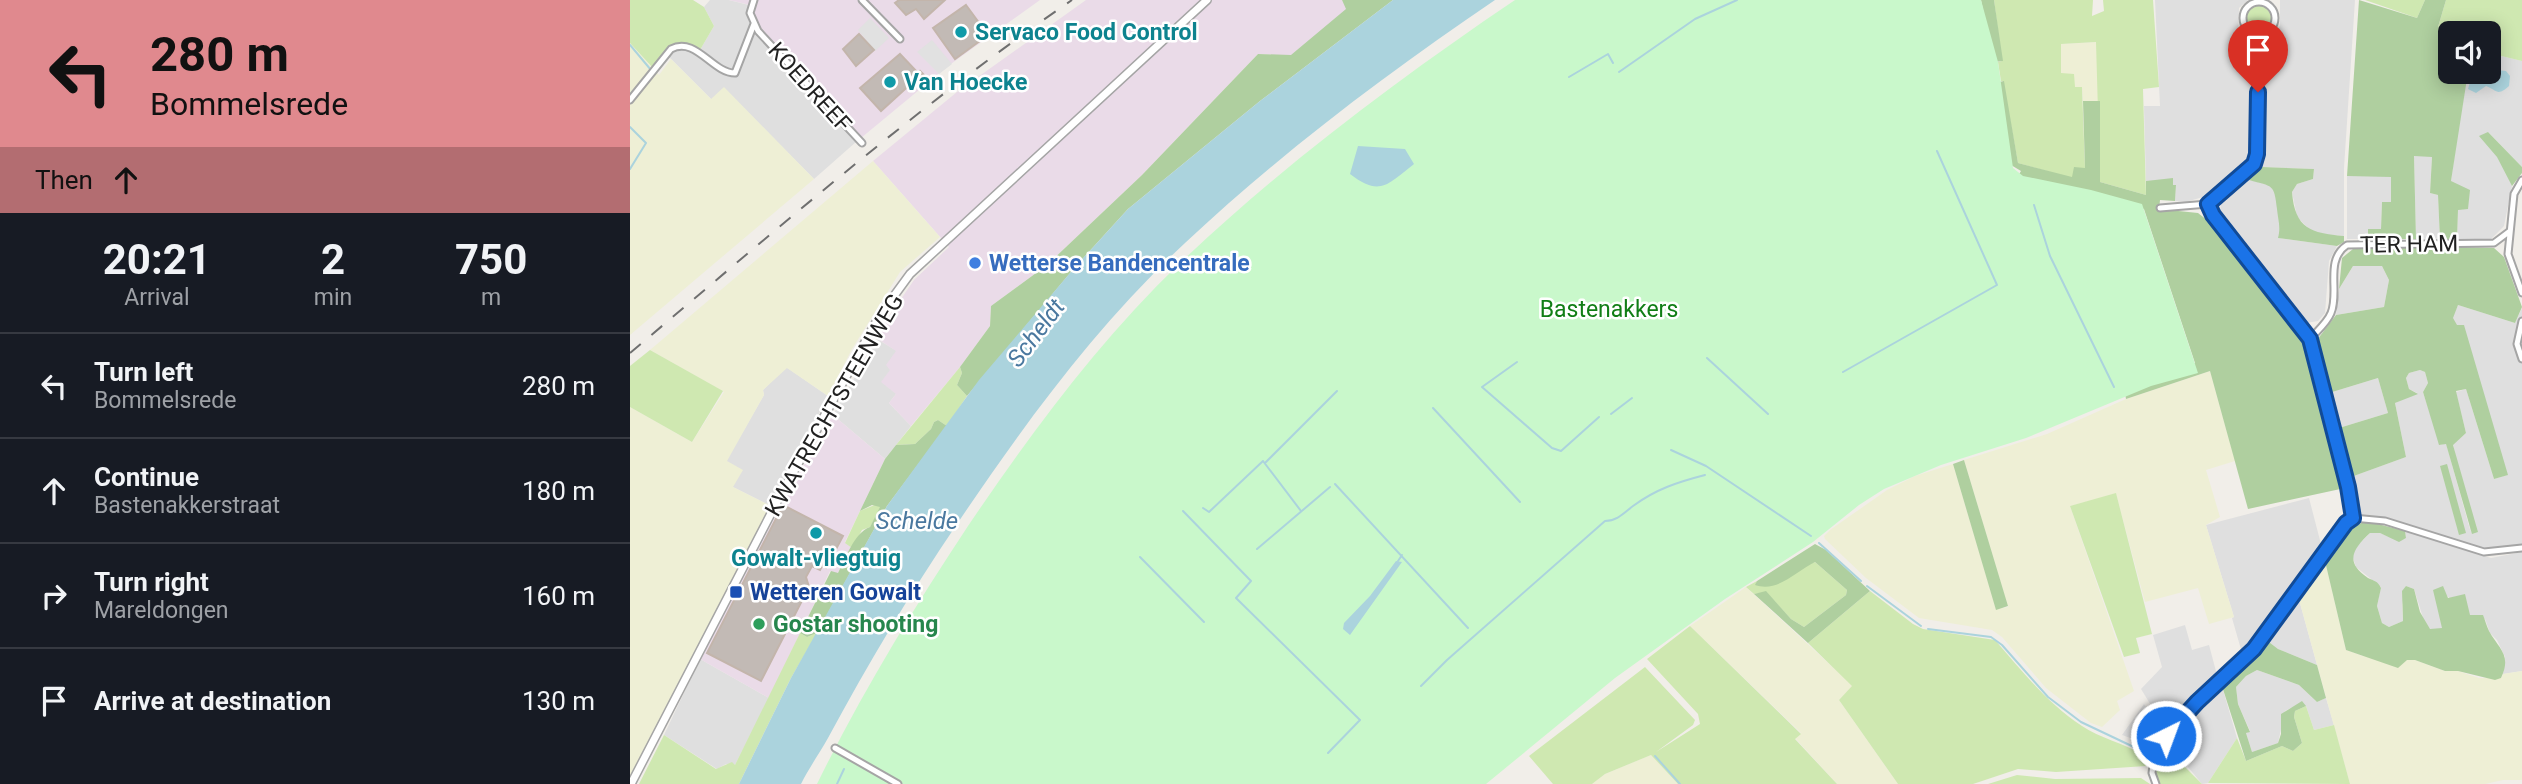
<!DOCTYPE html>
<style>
:root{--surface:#171b24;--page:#242831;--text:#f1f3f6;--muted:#9ea1a6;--line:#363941}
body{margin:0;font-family:Roboto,sans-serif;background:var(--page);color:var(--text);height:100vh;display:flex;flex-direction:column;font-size:26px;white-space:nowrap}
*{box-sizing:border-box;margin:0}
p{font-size:23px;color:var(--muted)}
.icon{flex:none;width:38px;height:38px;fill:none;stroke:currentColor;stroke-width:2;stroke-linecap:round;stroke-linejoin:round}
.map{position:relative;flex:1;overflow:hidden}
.panel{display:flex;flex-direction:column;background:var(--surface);width:630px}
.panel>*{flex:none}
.hud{background:#e0898e;color:#111;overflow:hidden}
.fabs{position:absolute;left:1808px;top:21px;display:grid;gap:14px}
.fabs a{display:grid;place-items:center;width:63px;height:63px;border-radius:10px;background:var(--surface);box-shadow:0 4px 18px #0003;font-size:35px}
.pin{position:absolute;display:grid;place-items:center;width:60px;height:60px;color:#fff;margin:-72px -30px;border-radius:50% 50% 50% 0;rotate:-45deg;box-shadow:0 0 7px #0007}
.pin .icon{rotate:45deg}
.me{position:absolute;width:77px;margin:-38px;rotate:42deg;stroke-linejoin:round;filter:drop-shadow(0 0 5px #0008)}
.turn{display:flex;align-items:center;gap:24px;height:147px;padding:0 35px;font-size:32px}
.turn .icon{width:91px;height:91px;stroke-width:2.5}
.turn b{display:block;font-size:49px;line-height:60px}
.then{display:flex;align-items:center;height:66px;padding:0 35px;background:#0003;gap:14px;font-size:26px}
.eta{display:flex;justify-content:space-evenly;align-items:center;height:119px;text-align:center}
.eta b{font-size:42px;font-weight:700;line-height:49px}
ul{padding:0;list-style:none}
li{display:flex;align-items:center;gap:21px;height:105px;padding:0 35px;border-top:2px solid var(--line)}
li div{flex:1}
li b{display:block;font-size:26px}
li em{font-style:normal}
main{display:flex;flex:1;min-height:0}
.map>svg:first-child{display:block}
</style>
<main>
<section class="panel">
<div class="hud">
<div class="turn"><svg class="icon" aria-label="left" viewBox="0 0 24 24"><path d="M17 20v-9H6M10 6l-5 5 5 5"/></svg><div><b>280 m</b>Bommelsrede</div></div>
<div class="then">Then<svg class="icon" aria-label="ahead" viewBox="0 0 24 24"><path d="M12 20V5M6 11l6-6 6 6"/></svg></div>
</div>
<div class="eta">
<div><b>20:21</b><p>Arrival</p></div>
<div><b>2</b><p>min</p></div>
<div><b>750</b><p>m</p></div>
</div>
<ul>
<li><svg class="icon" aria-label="left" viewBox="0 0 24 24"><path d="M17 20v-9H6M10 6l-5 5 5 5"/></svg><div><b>Turn left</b><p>Bommelsrede</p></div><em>280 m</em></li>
<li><svg class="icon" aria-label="ahead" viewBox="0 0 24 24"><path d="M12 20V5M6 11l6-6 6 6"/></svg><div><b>Continue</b><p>Bastenakkerstraat</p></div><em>180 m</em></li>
<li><svg class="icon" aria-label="right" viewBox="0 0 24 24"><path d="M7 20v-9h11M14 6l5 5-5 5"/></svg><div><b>Turn right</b><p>Mareldongen</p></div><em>160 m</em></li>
<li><svg class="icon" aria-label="arrive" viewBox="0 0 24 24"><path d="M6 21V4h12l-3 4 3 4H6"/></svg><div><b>Arrive at destination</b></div><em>130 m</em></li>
</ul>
</section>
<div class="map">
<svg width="1892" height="784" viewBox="0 0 1892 784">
<rect width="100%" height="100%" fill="#f1eee9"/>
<!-- residential -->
<path fill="#dfdfdf" d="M 80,0 L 99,0 L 119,5 L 117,15 L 125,32 L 226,142 L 184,179 L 94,88 L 82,100 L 35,53 L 48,43 L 70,50 L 84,26 L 74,7 Z
M 1525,0 L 1618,0 L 1609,8 L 1608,39 L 1622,39 L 1623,44 L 1621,159 L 1610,172 L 1576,196 L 1556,202 L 1545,201 L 1546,186 L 1516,181 L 1514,106 L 1530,106 Z
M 1650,0 L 1725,0 L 1714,168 L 1714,236 L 1688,234 L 1681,231 L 1667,217 L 1662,192 L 1667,184 L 1683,179 L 1684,169 L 1632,167 L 1634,45 L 1650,26 Z
M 1859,53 L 1892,61 L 1892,167 L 1858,132 L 1882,186 L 1874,226 L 1860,240 L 1827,240 L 1828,209 L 1821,181 L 1835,79 L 1838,72 L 1858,72 Z
M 1784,156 L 1802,156 L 1800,193 L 1808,195 L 1810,240 L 1786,239 Z
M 1620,175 L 1620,180 L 1640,185 L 1647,194 L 1651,220 L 1649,238 L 1707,246 L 1699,261 L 1695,313 L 1688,321 L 1676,323 L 1670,320 L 1590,216 L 1591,198 Z
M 1717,176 L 1761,176 L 1761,202 L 1752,202 L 1751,229 L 1738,229 L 1738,239 L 1717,239 Z
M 1723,266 L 1752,266 L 1759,280 L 1754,307 L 1706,315 L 1709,289 Z
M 1828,305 L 1885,323 L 1892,308 L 1892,545 L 1852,548 L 1745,516 L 1728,515 L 1721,477 L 1776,457 L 1765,403 L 1787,393 L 1779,389 L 1776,378 L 1779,373 L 1790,370 L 1795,372 L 1798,383 L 1793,392 L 1810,445 L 1816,443 L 1841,533 L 1823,444 L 1836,433 L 1826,392 L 1836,389 L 1864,479 L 1877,475 L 1822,318 Z
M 247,339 L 267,351 L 257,365 L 261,370 L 266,394 L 259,403 L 281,426 L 255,459 L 203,415 Z
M 156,367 L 198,396 L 141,506 L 103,487 L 96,461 L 134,395 L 133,390 Z
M 1748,378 L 1758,413 L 1709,428 L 1699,393 Z
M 1679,498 L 1692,548 L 1685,559 L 1612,654 L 1535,728 L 1511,689 L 1532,667 L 1523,635 L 1555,625 L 1562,650 L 1579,645 L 1587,675 L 1612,653 L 1602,618 L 1604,617 L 1576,525 Z
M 1775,531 L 1861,558 L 1892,552 L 1892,671 L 1873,674 L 1875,657 L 1867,640 L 1860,633 L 1855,619 L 1840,616 L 1816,595 L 1808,610 L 1813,622 L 1812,628 L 1809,630 L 1799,629 L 1795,624 L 1784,589 L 1776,586 L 1772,605 L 1773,621 L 1759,627 L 1752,623 L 1747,606 L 1751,587 L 1726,567 L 1723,558 L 1723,550 L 1740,533 L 1750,533 L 1769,541 L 1776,538 Z
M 1668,596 L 1687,665 L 1648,649 L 1635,639 Z
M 70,659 L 139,698 L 105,765 L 96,764 L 87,769 L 34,735 Z
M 1627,670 L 1669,685 L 1687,702 L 1696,698 L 1704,725 L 1684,730 L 1676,706 L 1663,707 L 1655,711 L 1648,743 L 1622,752 L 1616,733 L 1620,731 L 1608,704 L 1606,687 L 1616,676 Z
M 1591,683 L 1607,738 L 1578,783 L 1572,784 L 1539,744 L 1547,731 Z
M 1514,704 L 1533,731 L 1520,745 L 1492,735 Z"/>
<!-- industrial -->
<path fill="#eadbe8" d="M 99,0 L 410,0 L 318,66 L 231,138 L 131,28 L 124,14 L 124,6 Z
M 456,0 L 712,0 L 717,9 L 661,56 L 628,54 L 512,175 L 417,265 L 361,306 L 360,326 L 330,367 L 281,426 L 259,403 L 266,394 L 251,382 L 260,370 L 256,365 L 266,351 L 245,337 L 284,280 L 319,247 L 243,161 L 327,92 Z
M 203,415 L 255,459 L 215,542 L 222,548 L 207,574 L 200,571 L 139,698 L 70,659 L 156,496 Z"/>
<!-- farmland -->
<path fill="#eeefd5" d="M 1467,42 L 1470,101 L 1453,101 L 1452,87 L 1445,87 L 1431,74 L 1431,44 Z
M 0,43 L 29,75 L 41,59 L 81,99 L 94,87 L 184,179 L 0,335 Z
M 243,161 L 310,237 L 270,272 L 222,349 L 198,396 L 157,368 L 133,390 L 134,395 L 97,461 L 113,470 L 103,487 L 141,506 L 0,777 L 0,407 L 62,442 L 94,392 L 20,350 Z
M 1580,371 L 1605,461 L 1576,470 L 1590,517 L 1576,525 L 1604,617 L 1579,624 L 1568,588 L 1515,602 L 1486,494 L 1440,506 L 1504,691 L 1487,701 L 1490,710 L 1472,727 L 1461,723 L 1416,688 L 1372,637 L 1362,630 L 1289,618 L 1236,578 L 1195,539 L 1194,536 L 1200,530 L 1257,490 L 1285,476 L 1323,464 L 1366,609 L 1378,607 L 1334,460 L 1417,434 L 1496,399 Z
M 1695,561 L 1716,650 L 1733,656 L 1785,660 L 1815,671 L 1828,671 L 1849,678 L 1871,678 L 1873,674 L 1892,671 L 1892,780 L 1873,780 L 1855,784 L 1720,784 L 1668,596 Z
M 1116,587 L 1223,686 L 1209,700 L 1268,784 L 1207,784 L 1165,738 L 1171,733 L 1060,626 Z
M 1021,755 L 1048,784 L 962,784 L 975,774 Z"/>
<!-- grass -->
<path fill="#cfe8b1" d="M 0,0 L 63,0 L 74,7 L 84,26 L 70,50 L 56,44 L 44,45 L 23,68 L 0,43 Z
M 1364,0 L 1463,0 L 1462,16 L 1474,11 L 1473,0 L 1523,0 L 1529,87 L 1513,89 L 1516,195 L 1470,182 L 1466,42 L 1431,44 L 1431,73 L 1444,74 L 1445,87 L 1452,87 L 1455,168 L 1442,178 L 1388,163 L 1373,81 L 1371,81 L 1368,62 L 1372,61 Z
M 1735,0 L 1795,0 L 1787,18 Z
M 1816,0 L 1892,0 L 1892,61 L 1859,53 L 1858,33 L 1820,34 L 1808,27 Z
M1616 18a13 13 0 1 1 26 0a13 13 0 1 1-26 0Z
M 20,350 L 93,391 L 62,442 L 0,407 L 0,366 Z
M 330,367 L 332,373 L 327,385 L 337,396 L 317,426 L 308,420 L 304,422 L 301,429 L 285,444 L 266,445 Z
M 1486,493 L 1522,634 L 1506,638 L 1510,653 L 1494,657 L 1440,506 Z
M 247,504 L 251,507 L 240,527 L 232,530 L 222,548 L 215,543 L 230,511 Z
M 1185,562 L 1217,590 L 1216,595 L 1174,627 L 1161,619 L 1136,592 L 1124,594 L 1116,587 L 1127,581 L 1126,585 Z
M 1240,591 L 1283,624 L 1293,629 L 1365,640 C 1392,671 1417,703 1452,726 C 1470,738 1493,743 1512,754 L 1516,766 L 1426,772 L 1388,769 L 1343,784 L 1268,784 L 1209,700 L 1222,686 L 1178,643 Z
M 1060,626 L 1171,734 L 1165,739 L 1207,784 L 1048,784 L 1021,755 L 975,774 L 962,784 L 923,784 L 899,756 L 1015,667 L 1065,720 L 1063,725 L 1026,752 L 1070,724 L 1068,714 L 1017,659 Z
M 170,633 L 177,637 L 187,633 L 161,678 L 109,784 L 9,784 L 34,735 L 86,769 L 102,762 L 105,765 Z
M 1676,706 L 1684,730 L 1704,725 L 1720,784 L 1578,783 L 1607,738 L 1616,761 L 1652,746 L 1663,751 L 1672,743 L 1664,717 L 1665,711 Z
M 1531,748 L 1542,754 L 1572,784 L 1528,784 L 1524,774 L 1527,751 Z
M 1387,775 L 1425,779 L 1511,778 L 1520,784 L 1358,784 Z"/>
<!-- forest -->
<path fill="#afcf9f" d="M 712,0 L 763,0 L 630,101 L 498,209 L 446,266 L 337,396 L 327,385 L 332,373 L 330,367 L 360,326 L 361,306 L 417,265 L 512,175 L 628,54 L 661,55 L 716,9 Z
M 1351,0 L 1364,0 L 1373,61 L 1364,62 Z
M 1729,0 L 1787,18 L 1795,0 L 1816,0 L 1808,27 L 1820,34 L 1820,72 L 1838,72 L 1821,181 L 1840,190 L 1838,209 L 1828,210 L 1827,240 L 1810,240 L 1808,195 L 1800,193 L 1802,157 L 1784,156 L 1786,239 L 1738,239 L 1738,229 L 1751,229 L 1752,202 L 1761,202 L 1761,177 L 1717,176 Z
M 1374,81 L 1388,163 L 1442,177 L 1444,167 L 1455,168 L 1453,101 L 1470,101 L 1470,182 L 1516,195 L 1516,181 L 1543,178 L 1543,185 L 1546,185 L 1545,201 L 1530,200 L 1529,209 L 1568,213 L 1582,224 L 1676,340 L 1715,488 L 1618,509 L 1580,371 L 1496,399 L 1495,393 L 1565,363 L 1514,209 L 1387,178 L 1391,171 L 1381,165 L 1369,82 Z
M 1858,132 L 1892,167 L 1892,173 L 1882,186 L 1867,157 L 1849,136 Z
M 1632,167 L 1684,169 L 1683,179 L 1667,184 L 1662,192 C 1665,229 1681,233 1714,236 L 1714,242 L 1707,246 L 1648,238 C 1651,227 1648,220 1647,209 C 1644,183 1643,187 1619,180 L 1620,175 Z
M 1739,245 L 1864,248 L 1874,257 L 1892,307 L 1885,323 L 1828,305 L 1823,318 L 1827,325 L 1834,325 L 1878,475 L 1864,479 L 1836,389 L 1826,391 L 1836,433 L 1823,445 L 1848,532 L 1842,534 L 1816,444 L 1809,445 L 1793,392 L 1798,383 L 1795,372 L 1790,370 L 1779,373 L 1776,378 L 1779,389 L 1788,394 L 1765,403 L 1776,457 L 1721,477 L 1709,428 L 1758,413 L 1748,378 L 1699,393 L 1687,340 L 1706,315 L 1754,307 L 1759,280 L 1752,266 L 1723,266 L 1709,289 L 1712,258 L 1723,249 Z
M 308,420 L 317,426 L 257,506 L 187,633 L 177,637 L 170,633 L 201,571 L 208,573 C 216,558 224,533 240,527 L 250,507 L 242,505 L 230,511 L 255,459 L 266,445 L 285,444 L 301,429 L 304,422 Z
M 1334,460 L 1378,606 L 1366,610 L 1323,464 Z
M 1817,464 L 1836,533 L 1829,535 L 1810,466 Z
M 1736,521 L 1775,531 L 1776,538 L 1769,542 L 1750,533 L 1740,533 C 1723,549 1714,562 1738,578 C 1744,581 1748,581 1751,588 L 1747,606 L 1752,623 L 1759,627 L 1773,621 L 1772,591 L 1776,586 L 1784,589 L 1790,612 L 1800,629 L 1812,628 L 1803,590 L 1813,586 L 1818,598 L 1835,594 L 1840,615 L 1853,615 C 1855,620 1857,627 1859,631 C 1869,649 1882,655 1871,678 L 1865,680 L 1828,671 L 1815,671 L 1785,660 L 1777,660 L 1768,668 L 1716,650 L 1695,561 C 1705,544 1717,528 1736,521 Z
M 1185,544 L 1196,550 L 1240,591 L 1178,643 L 1124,594 L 1136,591 L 1161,619 L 1174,627 L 1216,595 L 1217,590 L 1185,562 C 1166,571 1148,593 1125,585 L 1127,581 Z
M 1635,639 L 1648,649 L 1687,665 L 1696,698 L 1687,702 L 1669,685 L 1627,670 L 1616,676 L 1606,687 L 1608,704 L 1620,732 L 1616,733 L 1622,752 L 1648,743 L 1651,734 L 1651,714 L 1672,701 L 1676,706 L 1665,711 L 1664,717 L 1672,743 L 1663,751 L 1652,746 L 1616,761 L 1591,683 Z"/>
<!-- park -->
<path fill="#c9f8cb" d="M 885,0 L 1351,0 L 1368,62 L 1383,168 L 1393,176 L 1461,190 L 1512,204 L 1568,373 L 1521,386 L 1396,438 L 1311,465 L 1254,489 L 1229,505 L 1183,542 L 1095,599 L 985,678 L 856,784 L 187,784 C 231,694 283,609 338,526 C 401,433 468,342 549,264 C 652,166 768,79 885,0 Z"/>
<!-- parking -->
<path fill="#e1e1e1" d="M 240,18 L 259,38 L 245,51 L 228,30 Z
M 302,40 L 322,64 L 309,74 L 287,52 Z"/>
<!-- water -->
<path fill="#abd3dd" d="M 763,0 L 865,0 C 757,73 650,154 555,243 C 466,326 395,423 327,524 C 280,593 238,664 198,738 C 189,754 179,768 171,784 L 109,784 L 161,678 L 257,506 L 349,380 L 446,266 L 498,209 L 630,101 Z
M 1867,70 L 1876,71 L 1880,76 L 1879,86 C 1867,97 1867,90 1856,86 L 1846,93 L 1838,89 L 1843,72 L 1853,72 L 1858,76 Z
M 728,146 L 775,149 L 784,164 C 757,185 750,197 720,174 Z
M 766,561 L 772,562 L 720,635 L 713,629 L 714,623 L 740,596 Z"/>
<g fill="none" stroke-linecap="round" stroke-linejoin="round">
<!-- stream -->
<path stroke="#abd3dd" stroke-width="2" d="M 0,45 L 21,70
M 989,72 L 1065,19 L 1107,0
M 939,77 L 978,54 L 983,63
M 0,127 L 16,143 L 0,169
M 1404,205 L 1420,256 L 1484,387
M 1077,358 L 1138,414
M 887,362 L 852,387 L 922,448 L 931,451 L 969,417
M 1213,372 L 1367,285 L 1307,151
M 803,408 L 890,502
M 981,414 L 1002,398
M 1041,450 L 1076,466 L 1181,536
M 636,462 L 707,391
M 705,484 L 838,628
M 573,508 L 579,512 L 633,461 L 671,511
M 553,511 L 621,581 L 606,598 L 730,720 L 698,753
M 1189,543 L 1231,581
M 627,549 L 700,487
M 510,557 L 574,622
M 768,561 L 772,555
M 1237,586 L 1291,626
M 1298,629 L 1361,637 L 1372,645 L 1418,697 L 1451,722 L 1508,749 L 1519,757
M 791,686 L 817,660 L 975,521 C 987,521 994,513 1003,506 C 1026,489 1048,482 1075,475
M 1025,756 L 1050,784
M 207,784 L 214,769"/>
</g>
<!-- building -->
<path fill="#c2bab5" stroke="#c3b5ab" stroke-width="2" d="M 269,0 L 315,0 L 294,19 L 286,9 L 276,15 L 265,3 Z
M 336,5 L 358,35 L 325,59 L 303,28 Z
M 229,34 L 244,50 L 226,66 L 213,49 Z
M 270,54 L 288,73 L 290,71 L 295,76 L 287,83 L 285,80 L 251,111 L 230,88 Z
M 153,505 L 213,536 L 196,568 L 192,566 L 190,570 L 182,566 L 176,577 L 179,587 L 131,681 L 77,653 Z"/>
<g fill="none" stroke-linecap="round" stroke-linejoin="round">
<!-- minor casing -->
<g stroke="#a5a5a5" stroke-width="9">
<path id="minor" d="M 124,0 L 120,13 L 128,31 L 232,143
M 232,0 L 270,39
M1613 18a16 16 0 1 1 32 0a16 16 0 1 1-32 0Z
M 0,100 L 41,49 C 66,36 82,73 105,73 L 124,24
M 1892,180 L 1884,194 L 1878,254 L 1892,293
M 1530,208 L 1578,204
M 1892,321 L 1887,344 L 1892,359
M 1680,339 C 1687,331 1697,323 1701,313 C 1710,292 1694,260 1717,245 L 1864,243 L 1880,231
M 1723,518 L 1755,521 L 1854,552 L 1892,548
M 205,748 L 268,784
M 1526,784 L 1522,773 L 1524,757 L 1536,736 L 1624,649 L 1716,523 L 1723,518 L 1718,487 L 1680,339 L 1583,215 L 1578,204 C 1593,185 1619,178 1627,154 L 1629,34"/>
</g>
<!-- tertiary casing -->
<g stroke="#a5a5a5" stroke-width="10">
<path id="tertiary" d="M 1,784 L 148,500 L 250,315 L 280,274 L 577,0"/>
</g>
<!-- minor -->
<use href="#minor" stroke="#fff" stroke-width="5"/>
<!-- tertiary -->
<use href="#tertiary" stroke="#fff" stroke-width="7"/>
<!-- rail -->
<path stroke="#6f6f6f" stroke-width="2" stroke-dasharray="14 14" stroke-linecap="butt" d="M 0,353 C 145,231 286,107 442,0"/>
</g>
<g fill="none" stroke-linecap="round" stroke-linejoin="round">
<!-- route casing -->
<g stroke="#114b97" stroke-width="18">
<path id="route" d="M 1536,736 L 1567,702 L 1624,649 L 1716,523 L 1723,518 L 1718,487 L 1680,339 L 1583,215 L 1578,204 L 1624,164 L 1627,154 L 1628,92"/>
</g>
<!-- route -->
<use href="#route" stroke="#1a73e8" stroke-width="12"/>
</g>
<!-- markers -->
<g fill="#0f9aa8" stroke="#fff" stroke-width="2.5">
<circle cx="331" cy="32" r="7"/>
<circle cx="260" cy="82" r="7"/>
<circle cx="186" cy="533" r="7"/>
</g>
<circle fill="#3f7fe0" stroke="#fff" stroke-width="2.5" cx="345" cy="263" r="7"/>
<rect fill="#1a4fb4" stroke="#fff" stroke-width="2.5" x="99" y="585" width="14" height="14" rx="3.5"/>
<circle fill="#2e9e5b" stroke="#fff" stroke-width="2.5" cx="129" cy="624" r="7"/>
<g text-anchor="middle" stroke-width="5" stroke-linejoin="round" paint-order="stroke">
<!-- culture labels -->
<g font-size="23" font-weight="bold" fill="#0d838f" stroke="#fff" text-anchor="start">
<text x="345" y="40">Servaco Food Control</text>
<text x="274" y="90">Van Hoecke</text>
<text x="186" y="566" text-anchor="middle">Gowalt-vliegtuig</text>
</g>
<!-- street labels -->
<g font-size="23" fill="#212121" stroke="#fff">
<text transform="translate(180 87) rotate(48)" y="8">KOEDREEF</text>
<text transform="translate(1779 244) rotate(-1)" y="8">TER HAM</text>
<text transform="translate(204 405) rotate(-60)" y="8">KWATRECHTSTEENWEG</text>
</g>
<!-- shop labels -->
<g font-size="23" font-weight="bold" fill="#366cbe" stroke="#fff" text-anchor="start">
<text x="359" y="271">Wetterse Bandencentrale</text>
</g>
<!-- park labels -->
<g font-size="23" fill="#117e16" stroke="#fff">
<text x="979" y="317">Bastenakkers</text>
</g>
<!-- transit labels -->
<g font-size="23" font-weight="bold" fill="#164399" stroke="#fff" text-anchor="start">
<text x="120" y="600">Wetteren Gowalt</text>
</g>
<!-- leisure labels -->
<g font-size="23" font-weight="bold" fill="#27864d" stroke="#fff" text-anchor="start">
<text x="143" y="632">Gostar shooting</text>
</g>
<!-- water labels -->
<g font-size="24" font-style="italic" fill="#4a789f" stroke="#fff">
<text transform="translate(406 333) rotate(-53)" y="8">Scheldt</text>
<text x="287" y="529">Schelde</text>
</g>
</g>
</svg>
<div class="fabs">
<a><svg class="icon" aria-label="sound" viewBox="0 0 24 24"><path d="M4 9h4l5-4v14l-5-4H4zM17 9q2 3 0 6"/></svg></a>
</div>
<div class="pin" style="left:1628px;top:92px;background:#d93025"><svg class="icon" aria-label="arrive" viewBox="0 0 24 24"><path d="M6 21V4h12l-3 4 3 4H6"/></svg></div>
<svg class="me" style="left:1536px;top:736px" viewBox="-20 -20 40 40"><circle r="17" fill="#1a73e8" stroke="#fff" stroke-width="3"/><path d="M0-11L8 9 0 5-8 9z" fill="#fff"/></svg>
</div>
</main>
